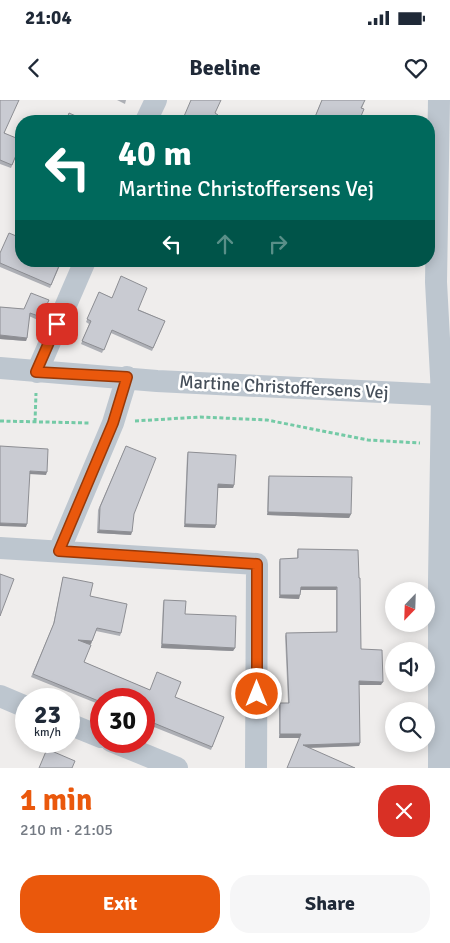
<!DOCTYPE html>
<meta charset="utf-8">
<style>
:root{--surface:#fff;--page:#f6f6f7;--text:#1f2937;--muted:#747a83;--accent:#ea580c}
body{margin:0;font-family:Signika,sans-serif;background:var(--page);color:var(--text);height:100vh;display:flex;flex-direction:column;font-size:19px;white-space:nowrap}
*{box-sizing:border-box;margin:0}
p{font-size:16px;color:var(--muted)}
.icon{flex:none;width:28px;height:28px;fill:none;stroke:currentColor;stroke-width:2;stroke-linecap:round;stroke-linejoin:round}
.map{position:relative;height:668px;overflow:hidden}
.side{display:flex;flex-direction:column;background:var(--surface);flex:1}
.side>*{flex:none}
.guide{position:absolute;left:15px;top:15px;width:420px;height:152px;border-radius:20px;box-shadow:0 2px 12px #0003;background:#00695c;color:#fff;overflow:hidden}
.needle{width:32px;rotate:203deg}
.tools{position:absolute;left:385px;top:482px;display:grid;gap:10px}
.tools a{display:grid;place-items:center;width:50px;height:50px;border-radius:50%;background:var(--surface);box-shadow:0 2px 12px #0003;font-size:25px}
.speed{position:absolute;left:15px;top:588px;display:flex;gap:10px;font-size:25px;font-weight:700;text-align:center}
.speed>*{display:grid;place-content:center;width:65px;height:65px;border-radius:50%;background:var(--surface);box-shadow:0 2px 12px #0003;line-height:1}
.speed small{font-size:12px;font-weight:400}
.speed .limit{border:8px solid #d22;background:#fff;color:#111}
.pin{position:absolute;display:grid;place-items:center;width:42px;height:42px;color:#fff;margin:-21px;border-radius:10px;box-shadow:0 2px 8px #0006}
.me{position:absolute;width:55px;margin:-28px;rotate:0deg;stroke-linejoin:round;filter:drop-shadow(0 0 4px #0008)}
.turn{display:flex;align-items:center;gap:18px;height:105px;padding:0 20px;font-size:22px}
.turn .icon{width:65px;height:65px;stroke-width:2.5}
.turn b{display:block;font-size:35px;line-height:42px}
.lanes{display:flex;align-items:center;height:48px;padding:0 20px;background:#0003;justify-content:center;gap:25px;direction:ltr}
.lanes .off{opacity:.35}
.round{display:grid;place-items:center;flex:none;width:52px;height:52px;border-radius:20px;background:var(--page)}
.overview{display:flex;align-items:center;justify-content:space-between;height:85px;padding:0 20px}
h1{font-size:30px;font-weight:700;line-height:38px;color:var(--accent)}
.action{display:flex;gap:10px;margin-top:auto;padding:10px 20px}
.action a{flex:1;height:58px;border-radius:20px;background:var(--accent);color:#fff;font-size:20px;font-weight:700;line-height:58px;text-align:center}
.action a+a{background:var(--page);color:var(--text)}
.status{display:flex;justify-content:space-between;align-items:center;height:35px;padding:0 25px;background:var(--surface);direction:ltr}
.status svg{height:14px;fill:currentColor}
header{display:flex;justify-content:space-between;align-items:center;height:65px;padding:0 20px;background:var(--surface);font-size:22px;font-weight:700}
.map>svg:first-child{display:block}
</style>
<div class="status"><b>21:04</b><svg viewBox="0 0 49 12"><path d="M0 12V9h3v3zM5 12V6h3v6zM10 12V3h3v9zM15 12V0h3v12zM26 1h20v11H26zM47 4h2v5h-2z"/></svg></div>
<header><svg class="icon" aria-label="back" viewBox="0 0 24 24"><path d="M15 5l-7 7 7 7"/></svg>Beeline<svg class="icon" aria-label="heart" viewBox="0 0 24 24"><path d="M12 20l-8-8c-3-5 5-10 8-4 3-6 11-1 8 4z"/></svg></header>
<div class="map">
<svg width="450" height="668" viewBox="0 0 450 668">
<rect width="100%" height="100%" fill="#efedec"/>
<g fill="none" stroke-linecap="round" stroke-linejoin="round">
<!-- path -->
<path stroke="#74caa6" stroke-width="3" stroke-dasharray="4 2.5" stroke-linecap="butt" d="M 0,321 L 89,323
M 135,321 L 200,317 L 267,320 L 368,340 L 420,343
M 35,322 L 36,293"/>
<!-- minor -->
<path stroke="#bdc6cf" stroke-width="22" d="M 439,0 L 436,182 L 442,295 L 439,481 L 439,668
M 146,21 L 156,0
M 0,268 L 157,281 L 442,295
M 37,272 L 85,161
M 0,448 L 257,464 L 256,668
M 59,451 L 113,323 L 127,277
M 0,596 L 26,607
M 69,624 L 101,637
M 111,641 L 177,668"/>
</g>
<!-- wall -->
<path fill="#adafb5" d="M 0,0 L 5,33 L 21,44 L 11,68 L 0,64 Z
M 117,0 L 126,0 L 125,4 Z
M 322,0 L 365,0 L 362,8 L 359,21 L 313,21 Z
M 0,153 L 62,161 L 50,188 L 0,167 Z
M 99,192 L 165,221 L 152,251 L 111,233 L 102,253 L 81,244 L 89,224 L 86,222 Z
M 49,200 L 40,221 L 29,216 L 27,238 L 26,241 L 0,239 L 0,207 L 24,209 Z
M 126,346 L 133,414 L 131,435 L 97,433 L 98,410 Z
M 188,352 L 234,385 L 233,388 L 218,388 L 215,428 L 184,427 L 187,355 Z
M 269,376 L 351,414 L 349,418 L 267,415 L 268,379 Z
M 298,449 L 359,478 L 361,549 L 381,585 L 359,585 L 360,643 L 359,646 L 309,648 L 287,668 L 300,638 L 279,638 L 279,606 L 280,603 L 288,603 L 285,536 L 286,533 L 336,532 L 336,490 L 300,490 L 299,499 L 279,498 L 279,462 L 280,459 L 297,458 L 297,452 Z
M 63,477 L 90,496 L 121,533 L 120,536 L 96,531 L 91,544 L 87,544 L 84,562 L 150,590 L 175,597 L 224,617 L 211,650 L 144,623 L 144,599 L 101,599 L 101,605 L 31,577 L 53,525 Z
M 164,500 L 185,514 L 235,548 L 233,551 L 161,548 L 163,503 Z"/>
<!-- shaded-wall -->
<path fill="#8d8e93" d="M 0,235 L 27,238 L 26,241 L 0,239 Z
M 30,371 L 47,372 L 46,375 L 29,374 Z
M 218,384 L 234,385 L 233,388 L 217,388 Z
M 268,412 L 351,414 L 349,418 L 267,415 Z
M 0,423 L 27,424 L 26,427 L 0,426 Z
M 185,424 L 216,425 L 215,428 L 184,427 Z
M 99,430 L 132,432 L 131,435 L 97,433 Z
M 301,487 L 337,487 L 336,490 L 299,490 Z
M 280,495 L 300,495 L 299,499 L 279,498 Z
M 78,540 L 92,541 L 91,544 L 77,543 Z
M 162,544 L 235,548 L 233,551 L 161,548 Z
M 359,581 L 383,582 L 381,585 L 358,585 Z
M 280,634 L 301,634 L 300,638 L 279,638 Z
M 360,643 L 359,646 L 301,648 L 303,645 Z"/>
<!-- building -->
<path fill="#c9cbd2" stroke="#8d8e93" d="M 0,0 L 19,0 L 4,33 L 21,40 L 21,43 L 12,65 L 0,60 Z
M 191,0 L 221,0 L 215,13 L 218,15 L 215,21 L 182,21 Z
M 322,0 L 365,0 L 361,8 L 364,9 L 359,21 L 321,21 L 322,20 L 315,17 Z
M 69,13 L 87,21 L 66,21 Z
M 9,133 L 21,138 L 21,161 L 61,161 L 51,185 L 0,163 L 0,153 Z
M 121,176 L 147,188 L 138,210 L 165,221 L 153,248 L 112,230 L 104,250 L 82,241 L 91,221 L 87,219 L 99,192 L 112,198 Z
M 31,193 L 49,200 L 41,217 L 30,213 L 27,238 L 0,235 L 0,207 L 24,209 Z
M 0,346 L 48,349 L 47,372 L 30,371 L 27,424 L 0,423 Z
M 126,346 L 156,358 L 134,414 L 132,432 L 99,430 L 100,407 Z
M 188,352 L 236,355 L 234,385 L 218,384 L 216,425 L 185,424 Z
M 269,376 L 352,377 L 351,414 L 268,412 Z
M 298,449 L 358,450 L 359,478 L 360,478 L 361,549 L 382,550 L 383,582 L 359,581 L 360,643 L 303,645 L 355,668 L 287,668 L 301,634 L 280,634 L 280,603 L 289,603 L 286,533 L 337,532 L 337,487 L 301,487 L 300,495 L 280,495 L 280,459 L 298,458 Z
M 0,474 L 14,479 L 0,516 Z
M 63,477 L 93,483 L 90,496 L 127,504 L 121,533 L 97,528 L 92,541 L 78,540 L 91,545 L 84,562 L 150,590 L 157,572 L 181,582 L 175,597 L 224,617 L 212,647 L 144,619 L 144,599 L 101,599 L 101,602 L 33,574 L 54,523 Z
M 164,500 L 186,501 L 185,514 L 236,516 L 235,548 L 162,544 Z
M 47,649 L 75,661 L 72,668 L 39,668 Z"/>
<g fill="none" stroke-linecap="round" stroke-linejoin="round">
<!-- route casing -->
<g stroke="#983908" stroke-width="12">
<path id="route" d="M 57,224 L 36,272 L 127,277 L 113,323 L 59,451 L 257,464 L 257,594"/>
</g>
<!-- route -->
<use href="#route" stroke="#ea580c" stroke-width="9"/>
</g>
<g text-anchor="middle" stroke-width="5" stroke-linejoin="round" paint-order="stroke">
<!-- street labels -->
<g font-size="18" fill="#454e59" stroke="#fff">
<text transform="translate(284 287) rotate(3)" y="6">Martine Christoffersens Vej</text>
</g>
</g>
</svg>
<div class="tools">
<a><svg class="needle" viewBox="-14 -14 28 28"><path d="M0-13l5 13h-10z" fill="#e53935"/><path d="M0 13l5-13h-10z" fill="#747a83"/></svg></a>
<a><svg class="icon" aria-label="sound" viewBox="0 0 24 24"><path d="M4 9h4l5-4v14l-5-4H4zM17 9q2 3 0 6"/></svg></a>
<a><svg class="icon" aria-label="search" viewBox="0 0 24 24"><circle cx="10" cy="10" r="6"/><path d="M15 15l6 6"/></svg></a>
</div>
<div class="speed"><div>23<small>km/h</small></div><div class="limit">30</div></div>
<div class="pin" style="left:57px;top:224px;background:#d93025"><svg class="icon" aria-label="arrive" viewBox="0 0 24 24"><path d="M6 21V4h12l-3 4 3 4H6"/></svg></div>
<svg class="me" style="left:257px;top:594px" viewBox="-20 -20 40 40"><circle r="17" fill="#ea580c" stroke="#fff" stroke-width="3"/><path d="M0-11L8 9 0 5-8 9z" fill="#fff"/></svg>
<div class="guide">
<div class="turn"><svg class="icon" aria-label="left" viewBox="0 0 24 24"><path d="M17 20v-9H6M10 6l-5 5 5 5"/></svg><div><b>40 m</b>Martine Christoffersens Vej</div></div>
<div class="lanes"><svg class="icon" aria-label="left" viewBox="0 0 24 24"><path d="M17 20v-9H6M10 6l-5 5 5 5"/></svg><svg class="icon off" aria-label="ahead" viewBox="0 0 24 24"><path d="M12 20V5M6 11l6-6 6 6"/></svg><svg class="icon off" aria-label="right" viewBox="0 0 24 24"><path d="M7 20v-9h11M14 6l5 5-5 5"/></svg></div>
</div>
</div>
<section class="side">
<div class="overview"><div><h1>1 min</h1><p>210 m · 21:05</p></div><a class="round" style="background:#d93025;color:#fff"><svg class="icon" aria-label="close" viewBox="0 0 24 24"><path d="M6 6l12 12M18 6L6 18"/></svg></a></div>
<div class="action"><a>Exit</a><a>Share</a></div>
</section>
